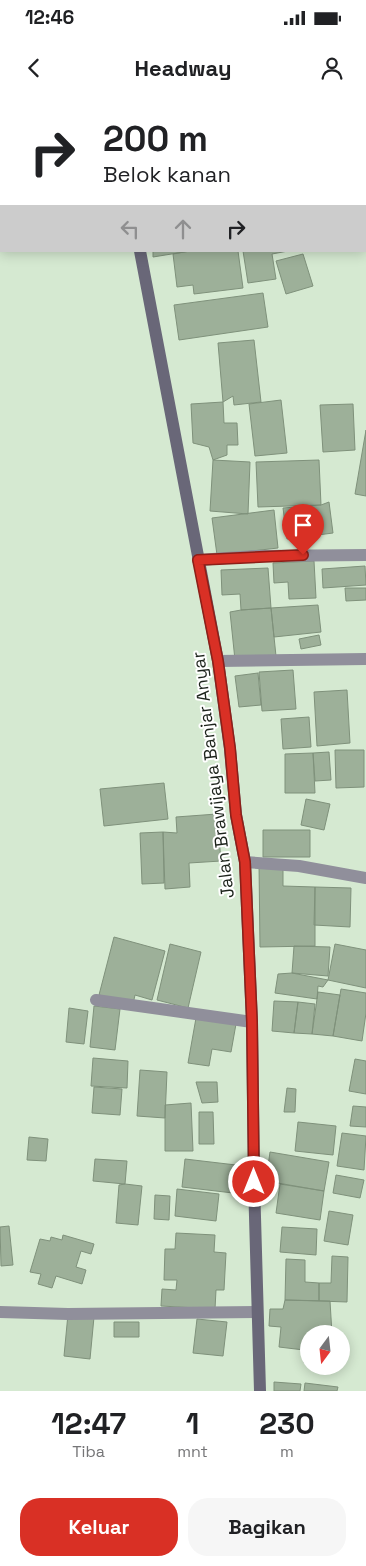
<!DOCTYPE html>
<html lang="id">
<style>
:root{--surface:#fff;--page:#f6f6f6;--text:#202124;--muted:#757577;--accent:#d93025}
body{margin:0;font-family:"Space Grotesk",sans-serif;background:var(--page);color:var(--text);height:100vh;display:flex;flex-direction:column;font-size:19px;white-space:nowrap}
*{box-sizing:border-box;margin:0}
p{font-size:16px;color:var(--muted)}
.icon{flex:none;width:28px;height:28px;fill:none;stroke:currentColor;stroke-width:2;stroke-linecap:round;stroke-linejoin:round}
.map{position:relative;height:1291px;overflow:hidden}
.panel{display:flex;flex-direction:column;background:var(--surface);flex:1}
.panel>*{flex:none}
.hud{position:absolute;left:0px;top:0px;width:366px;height:152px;box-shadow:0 2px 12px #0003;background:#fff;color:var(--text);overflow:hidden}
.needle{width:32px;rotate:195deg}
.controls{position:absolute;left:300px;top:1225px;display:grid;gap:10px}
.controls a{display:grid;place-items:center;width:50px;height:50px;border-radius:50%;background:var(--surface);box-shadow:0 2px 12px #0003;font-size:25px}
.pin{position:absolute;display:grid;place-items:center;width:42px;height:42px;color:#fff;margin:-51px -21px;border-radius:50% 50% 50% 0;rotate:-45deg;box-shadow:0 0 5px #0007}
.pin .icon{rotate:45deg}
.me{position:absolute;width:55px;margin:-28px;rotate:0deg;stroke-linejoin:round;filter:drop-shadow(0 0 4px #0008)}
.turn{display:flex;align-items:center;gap:18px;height:105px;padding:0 20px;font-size:22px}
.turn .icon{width:65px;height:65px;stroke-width:2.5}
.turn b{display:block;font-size:35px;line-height:42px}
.lanes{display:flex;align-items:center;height:48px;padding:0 20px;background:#0003;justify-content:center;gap:25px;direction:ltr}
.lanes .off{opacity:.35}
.eta{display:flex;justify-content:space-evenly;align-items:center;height:85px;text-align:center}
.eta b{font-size:30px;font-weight:800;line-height:35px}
.button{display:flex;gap:10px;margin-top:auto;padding:10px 20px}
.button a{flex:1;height:58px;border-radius:20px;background:var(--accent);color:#fff;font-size:20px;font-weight:800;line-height:58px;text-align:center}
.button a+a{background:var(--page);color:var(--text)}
.status{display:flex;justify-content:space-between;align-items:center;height:35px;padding:0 25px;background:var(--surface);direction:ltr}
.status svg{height:14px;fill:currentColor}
header{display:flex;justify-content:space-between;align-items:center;height:65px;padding:0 20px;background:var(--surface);font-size:22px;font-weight:800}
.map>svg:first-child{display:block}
</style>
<div class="status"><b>12:46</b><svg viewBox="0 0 49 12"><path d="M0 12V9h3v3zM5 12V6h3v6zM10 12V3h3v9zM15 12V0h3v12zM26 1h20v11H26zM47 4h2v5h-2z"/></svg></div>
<header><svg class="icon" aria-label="back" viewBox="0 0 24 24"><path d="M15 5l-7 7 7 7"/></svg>Headway<svg class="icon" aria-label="person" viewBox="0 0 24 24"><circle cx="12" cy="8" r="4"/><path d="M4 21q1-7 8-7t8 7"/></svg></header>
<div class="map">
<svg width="366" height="1291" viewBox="0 0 366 1291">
<rect width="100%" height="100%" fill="#d5e9d1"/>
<!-- building -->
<path fill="#9db099" stroke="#7f917b" d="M 153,151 L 190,151 L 153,157 Z
M 190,151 L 238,151 L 243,188 L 194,194 L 193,185 L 177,187 L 173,154 Z
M 243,151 L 288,151 L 272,154 L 276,179 L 248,183 Z
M 303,154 L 313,186 L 286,194 L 276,161 Z
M 263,193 L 268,227 L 179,240 L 174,205 Z
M 254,240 L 261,302 L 234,305 L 233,296 L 223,302 L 218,243 Z
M 281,300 L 287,353 L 255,356 L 249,304 Z
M 223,302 L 224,323 L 237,323 L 238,345 L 227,345 L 227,355 L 213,360 L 209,347 L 193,343 L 191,304 Z
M 353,304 L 355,350 L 323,352 L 320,305 Z
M 366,330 L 366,396 L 355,394 Z
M 213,360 L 250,362 L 248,414 L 210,411 Z
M 319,360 L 321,405 L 258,407 L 256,362 Z
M 329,402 L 333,433 L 287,439 L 283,408 L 321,405 Z
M 274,410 L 278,448 L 217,455 L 212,418 Z
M 314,461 L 316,498 L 289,499 L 288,482 L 274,483 L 273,463 Z
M 365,466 L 366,485 L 323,488 L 322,469 Z
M 268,468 L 271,508 L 241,510 L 240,494 L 222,495 L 221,470 Z
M 345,488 L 366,488 L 366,500 L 346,501 Z
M 318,505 L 321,532 L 274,537 L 271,508 Z
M 271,508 L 276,556 L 235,560 L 230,512 L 241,510 Z
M 319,535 L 321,545 L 301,549 L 299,539 Z
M 293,570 L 296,609 L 262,611 L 259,572 Z
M 258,573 L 261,605 L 239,607 L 235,576 Z
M 347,590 L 350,643 L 317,646 L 314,592 Z
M 309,617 L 311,647 L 283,649 L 281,619 Z
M 335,650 L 364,650 L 364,687 L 336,688 Z
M 329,652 L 331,680 L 315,681 L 313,653 Z
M 313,653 L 315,693 L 285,693 L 285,654 Z
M 164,683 L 168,719 L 104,726 L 100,689 Z
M 306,699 L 330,704 L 324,730 L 301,725 Z
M 217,714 L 221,761 L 189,763 L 190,787 L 165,789 L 163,732 L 177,733 L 176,717 Z
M 263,730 L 310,730 L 310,757 L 263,757 Z
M 163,732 L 164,783 L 142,784 L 140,733 Z
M 259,764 L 283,769 L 283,786 L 315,787 L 315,846 L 260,847 Z
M 315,787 L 351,788 L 350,827 L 314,825 Z
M 114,837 L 165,851 L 152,900 L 135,895 L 133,904 L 99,895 Z
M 170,844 L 201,852 L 188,908 L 157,900 Z
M 335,844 L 366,850 L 366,888 L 328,880 Z
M 294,846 L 330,847 L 328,876 L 292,873 Z
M 292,873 L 328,880 L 323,887 L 318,886 L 317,899 L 275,893 L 278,874 Z
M 341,889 L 366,893 L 366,913 L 362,941 L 333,936 Z
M 318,892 L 340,895 L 333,936 L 312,934 Z
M 274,901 L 298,902 L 294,933 L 272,931 Z
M 298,902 L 315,904 L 312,934 L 294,933 Z
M 94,906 L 120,909 L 115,950 L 90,947 Z
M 69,908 L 88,911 L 84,944 L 66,942 Z
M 196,918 L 236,924 L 231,952 L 212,949 L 209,966 L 188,963 Z
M 93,958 L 128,961 L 127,988 L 91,986 Z
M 355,959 L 366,961 L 366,994 L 349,991 Z
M 140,970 L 167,972 L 165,1018 L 137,1016 Z
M 196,982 L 217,982 L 218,1002 L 202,1003 Z
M 94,987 L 122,989 L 120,1015 L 92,1013 Z
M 287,988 L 296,989 L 295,1012 L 284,1012 Z
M 191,1003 L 193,1051 L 165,1051 L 165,1005 Z
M 353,1006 L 366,1007 L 366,1027 L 350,1026 Z
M 199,1012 L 213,1012 L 214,1044 L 199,1044 Z
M 298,1022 L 336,1026 L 333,1055 L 295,1051 Z
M 342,1033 L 366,1036 L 364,1070 L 337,1066 Z
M 29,1037 L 48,1039 L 46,1061 L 27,1060 Z
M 270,1052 L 329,1062 L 324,1091 L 266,1081 Z
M 95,1059 L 127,1061 L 125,1084 L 93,1081 Z
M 185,1059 L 236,1065 L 233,1093 L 182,1087 Z
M 336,1075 L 364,1080 L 360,1098 L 333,1093 Z
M 125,1084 L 142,1086 L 138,1125 L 116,1123 L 119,1085 Z
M 280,1084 L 324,1091 L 320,1120 L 276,1113 Z
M 177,1089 L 219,1094 L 216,1121 L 175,1116 Z
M 155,1095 L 170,1096 L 169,1120 L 154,1119 Z
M 329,1111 L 353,1115 L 348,1145 L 324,1141 Z
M 9,1126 L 13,1165 L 1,1166 L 0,1127 Z
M 282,1127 L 317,1129 L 316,1155 L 280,1152 Z
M 176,1133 L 215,1135 L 214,1152 L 226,1153 L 224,1190 L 216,1190 L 215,1209 L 161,1206 L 162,1189 L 176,1190 L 177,1180 L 164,1180 L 165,1149 L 175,1149 Z
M 63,1135 L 94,1144 L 91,1154 L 81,1151 L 76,1167 L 86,1170 L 82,1184 L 56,1176 L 52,1188 L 38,1184 L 41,1174 L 30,1172 L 40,1139 L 50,1141 L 51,1137 L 62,1140 Z
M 332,1156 L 348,1157 L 347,1202 L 319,1201 L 319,1183 L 331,1183 Z
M 286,1159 L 305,1160 L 305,1182 L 319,1183 L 319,1201 L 285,1200 Z
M 285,1200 L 330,1201 L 332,1234 L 309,1234 L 309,1264 L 304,1263 L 304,1250 L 279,1247 L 281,1227 L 269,1226 L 270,1209 L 283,1209 Z
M 68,1214 L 94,1217 L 90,1259 L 64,1256 Z
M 197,1219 L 227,1222 L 223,1256 L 193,1253 Z
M 114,1222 L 139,1222 L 139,1237 L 114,1237 Z
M 274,1282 L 301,1284 L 300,1291 L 274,1291 Z
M 305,1283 L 338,1287 L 337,1291 L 304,1291 Z"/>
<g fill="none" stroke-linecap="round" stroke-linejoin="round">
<!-- street -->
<path stroke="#908f9b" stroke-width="12" d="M 198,460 L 256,456 L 366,455
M 218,561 L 366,559
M 245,762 L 299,766 L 366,778
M 96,900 L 252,922
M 0,1212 L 68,1214 L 257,1212"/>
<!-- secondary -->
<path stroke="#696778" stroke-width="12" d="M 115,0 L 115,1
M 140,151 L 218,561 L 230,649 L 236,715 L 245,762 L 252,922 L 254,1082 L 260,1291"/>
</g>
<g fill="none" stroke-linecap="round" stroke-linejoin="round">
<!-- route casing -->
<g stroke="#8d1f18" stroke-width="12">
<path id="route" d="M 254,1082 L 252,922 L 245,762 L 236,715 L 230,648 L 218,561 L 198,460 L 303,455"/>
</g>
<!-- route -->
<use href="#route" stroke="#d93025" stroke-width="9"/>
</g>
<g text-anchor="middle" stroke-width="4" stroke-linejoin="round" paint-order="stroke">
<!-- street labels -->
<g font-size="18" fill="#1c231b" stroke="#fff">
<text transform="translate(213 675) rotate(-97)" y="6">Jalan Brawijaya Banjar Anyar</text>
</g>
</g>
</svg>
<div class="controls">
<a><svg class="needle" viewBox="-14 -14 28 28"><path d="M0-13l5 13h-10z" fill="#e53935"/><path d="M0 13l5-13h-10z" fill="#757577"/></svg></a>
</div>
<div class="pin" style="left:303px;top:455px;background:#d93025"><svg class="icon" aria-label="arrive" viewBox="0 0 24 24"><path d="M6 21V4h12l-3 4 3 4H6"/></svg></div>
<svg class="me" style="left:254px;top:1082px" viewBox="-20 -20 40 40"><circle r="17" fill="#d93025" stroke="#fff" stroke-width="3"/><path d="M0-11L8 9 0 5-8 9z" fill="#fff"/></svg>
<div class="hud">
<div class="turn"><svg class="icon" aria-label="right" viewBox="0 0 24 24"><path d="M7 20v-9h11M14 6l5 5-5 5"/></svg><div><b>200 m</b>Belok kanan</div></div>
<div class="lanes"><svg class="icon off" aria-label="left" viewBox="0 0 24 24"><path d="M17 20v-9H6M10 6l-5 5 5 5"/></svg><svg class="icon off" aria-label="ahead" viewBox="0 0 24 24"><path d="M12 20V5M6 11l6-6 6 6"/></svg><svg class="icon" aria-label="right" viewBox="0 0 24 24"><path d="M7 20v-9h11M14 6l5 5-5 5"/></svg></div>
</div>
</div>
<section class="panel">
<div class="eta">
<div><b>12:47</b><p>Tiba</p></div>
<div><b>1</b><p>mnt</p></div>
<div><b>230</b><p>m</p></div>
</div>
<div class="button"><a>Keluar</a><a>Bagikan</a></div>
</section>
